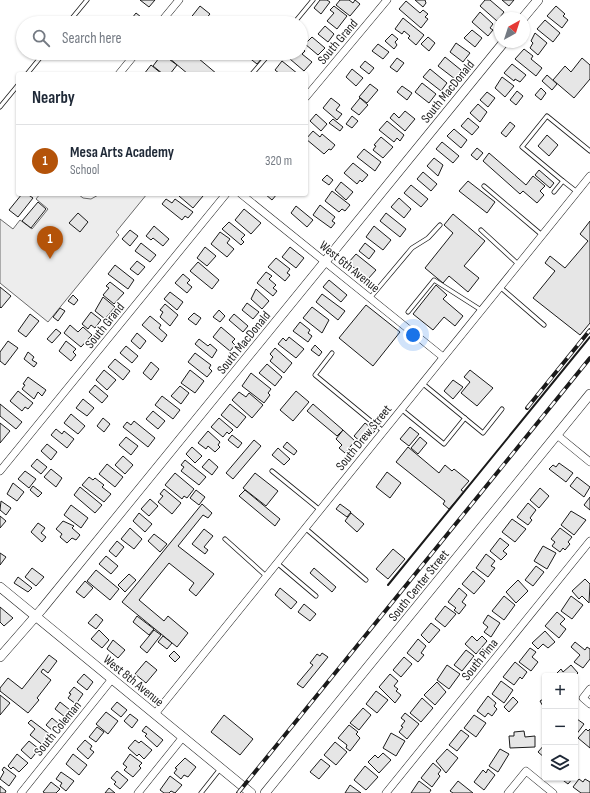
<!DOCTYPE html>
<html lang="en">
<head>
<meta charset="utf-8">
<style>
  :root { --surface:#fff; --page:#f6f6f7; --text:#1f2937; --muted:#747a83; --line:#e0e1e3; --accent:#b45309 }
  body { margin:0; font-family:"Sofia Sans Condensed",sans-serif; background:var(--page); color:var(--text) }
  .controls { position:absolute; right:12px; bottom:12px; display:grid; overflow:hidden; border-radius:4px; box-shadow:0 1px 3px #0004 }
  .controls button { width:36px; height:36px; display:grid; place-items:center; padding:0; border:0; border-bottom:1px solid var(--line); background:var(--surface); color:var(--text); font:20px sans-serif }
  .compass { position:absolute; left:494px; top:12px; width:36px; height:36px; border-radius:50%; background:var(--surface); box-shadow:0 1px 3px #0004; rotate:39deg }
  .you { position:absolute; left:413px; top:335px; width:14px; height:14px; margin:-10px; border:3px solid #fff; border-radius:50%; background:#1a73e8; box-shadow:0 0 0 6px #1a73e833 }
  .badge { display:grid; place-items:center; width:26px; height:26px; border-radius:50%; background:var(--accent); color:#fff; font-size:13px; font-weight:700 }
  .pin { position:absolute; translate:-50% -33px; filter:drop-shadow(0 1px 2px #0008) }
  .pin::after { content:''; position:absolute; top:21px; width:14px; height:12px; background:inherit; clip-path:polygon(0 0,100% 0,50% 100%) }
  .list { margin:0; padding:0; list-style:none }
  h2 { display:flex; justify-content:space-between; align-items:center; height:52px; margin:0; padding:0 16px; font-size:17px }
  h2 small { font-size:13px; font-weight:400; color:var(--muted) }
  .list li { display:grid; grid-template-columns:26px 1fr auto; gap:12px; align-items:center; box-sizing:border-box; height:72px; padding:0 16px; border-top:1px solid var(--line) }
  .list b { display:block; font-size:15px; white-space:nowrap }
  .list p { margin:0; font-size:13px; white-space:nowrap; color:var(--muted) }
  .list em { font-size:13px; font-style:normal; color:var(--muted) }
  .icon { flex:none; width:22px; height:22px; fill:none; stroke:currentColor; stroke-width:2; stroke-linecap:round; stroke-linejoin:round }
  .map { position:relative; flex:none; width:590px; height:793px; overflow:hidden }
  .search { position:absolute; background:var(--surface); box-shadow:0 1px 3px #0004; left:16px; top:16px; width:292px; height:44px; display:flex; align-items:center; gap:10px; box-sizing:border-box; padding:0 14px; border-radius:22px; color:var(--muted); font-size:15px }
  .panel { position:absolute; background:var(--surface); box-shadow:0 1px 3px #0004; left:16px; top:72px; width:292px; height:124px; border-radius:4px }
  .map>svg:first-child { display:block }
</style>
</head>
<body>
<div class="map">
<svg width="590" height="793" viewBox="0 0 590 793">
  <rect width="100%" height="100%" fill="#fff"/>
  <polygon fill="#ededed" stroke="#6a6a6a" points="40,194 78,194 83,198 91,199 100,194 147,194 116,232 119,235 48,322 0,283 0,219 13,229 20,220 32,229 48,209 36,199"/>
  <g fill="#e6e6e6" stroke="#1a1a1a">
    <polygon points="140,0 155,0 149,7"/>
    <polygon points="320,0 327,0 330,2 321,14 314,8"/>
    <polygon points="340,0 349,0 353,3 355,0 360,4 350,16 336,5"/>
    <polygon points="415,0 425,0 426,3 423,7"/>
    <polygon points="485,0 490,0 504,12 497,21 480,6"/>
    <polygon points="502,0 514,0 509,6"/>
    <polygon points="406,1 420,13 423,10 428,14 425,17 428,19 421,28 399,9"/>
    <polygon points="200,6 210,14 202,23 193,23 189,20"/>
    <polygon points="334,6 347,16 337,29 327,21 334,13 330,10"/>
    <polygon points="556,6 565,14 563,16 568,20 562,28 547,16"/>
    <polygon points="480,12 493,24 490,28 493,30 488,36 472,22"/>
    <polygon points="136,13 146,21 145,23 128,23"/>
    <polygon points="403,18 424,35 416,45 408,38 410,36 404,31 402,34 395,29"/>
    <polygon points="545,20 560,33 553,42 537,29"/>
    <polygon points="325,26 334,34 328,42 318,34"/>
    <polygon points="472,30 482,38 475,47 464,38"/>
    <polygon points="535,33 547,43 538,55 530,48 533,43 531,41"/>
    <polygon points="392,34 398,39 395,42 397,45 394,49 385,41"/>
    <polygon points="312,37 325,48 318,55 305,44"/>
    <polygon points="428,37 435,43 429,51 421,44"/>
    <polygon points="456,43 470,53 463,62 450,52"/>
    <polygon points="378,44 389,52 383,59 372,51"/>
    <polygon points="301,47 305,51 302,54 312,62 304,71 283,53 301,53"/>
    <polygon points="524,49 533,56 531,59 542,68 536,76 515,59"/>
    <polygon points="163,53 192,53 217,74 188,74"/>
    <polygon points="243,53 258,53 263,57 257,64"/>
    <polygon points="162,54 177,65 170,74 163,74 153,66"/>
    <polygon points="445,57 461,70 455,79 438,66"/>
    <polygon points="397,58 404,63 397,72 390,67"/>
    <polygon points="582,58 590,65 590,79 574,98 553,80 565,66 571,72"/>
    <polygon points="282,61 298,74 280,74 275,70"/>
    <polygon points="365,61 374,68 369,74 360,67"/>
    <polygon points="512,64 526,75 520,82 515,79 514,81 504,73"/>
    <polygon points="151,65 162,74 144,74"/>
    <polygon points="352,69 363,78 356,86 346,77"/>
    <polygon points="430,69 447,83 441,91 423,77"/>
    <polygon points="547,75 557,84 552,90 542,81"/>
    <polygon points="502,77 514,86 505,97 495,88"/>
    <polygon points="422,83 436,94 429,103 415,92"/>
    <polygon points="370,84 378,90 367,103 359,97"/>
    <polygon points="402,86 412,93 407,100 397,92"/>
    <polygon points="541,88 546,93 541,100 535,95"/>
    <polygon points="517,91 523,96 516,105 510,100"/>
    <polygon points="487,92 495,98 488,107 480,100"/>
    <polygon points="331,98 340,105 336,110 342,114 337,120 323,108"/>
    <polygon points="360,98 368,105 359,115 351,109"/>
    <polygon points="478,104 487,112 480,122 470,113"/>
    <polygon points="405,111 415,119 405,131 390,118 394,113 399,118"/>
    <polygon points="316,114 327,124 321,131 310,121"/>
    <polygon points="352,116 358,121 352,128 346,124"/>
    <polygon points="468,118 479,127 472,135 461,126"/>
    <polygon points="333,119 343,127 340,131 329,123"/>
    <polygon points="387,121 404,135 400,141 397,138 394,142 379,130"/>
    <polygon points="510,122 515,126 506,137 501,133"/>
    <polygon points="454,129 467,140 461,148 447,136"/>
    <polygon points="313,131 320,137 322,134 335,145 331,150 329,149 324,154 306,139"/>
    <polygon points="547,135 558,145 549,156 538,146"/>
    <polygon points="381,137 393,147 383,158 373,150 376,146 374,145"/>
    <polygon points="442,142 459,156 453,163 436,149"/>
    <polygon points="477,148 483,153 477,160 471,155"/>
    <polygon points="364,149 381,162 375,171 357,157"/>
    <polygon points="489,153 526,185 533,176 545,186 540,191 544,195 537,203 523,191 520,194 483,161"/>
    <polygon points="434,158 443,165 438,176 427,166"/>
    <polygon points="353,163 368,175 362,182 360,180 357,184 344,173"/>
    <polygon points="539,170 554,183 550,188 535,175"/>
    <polygon points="423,172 437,184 431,191 417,179"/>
    <polygon points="327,175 333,180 329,185 322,180"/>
    <polygon points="468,181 495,202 487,213 459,191"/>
    <polygon points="341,182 353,192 346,200 335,190"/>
    <polygon points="411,185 428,199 421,207 404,193"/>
    <polygon points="332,191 350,205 345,211 342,209 339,212 325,201"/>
    <polygon points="22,194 27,194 33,198 18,217 9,210"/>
    <polygon points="180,194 201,194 203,196 193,208 179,196"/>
    <polygon points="265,194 277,194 272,200"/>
    <polygon points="399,198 411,209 404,218 391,207"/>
    <polygon points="166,199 172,203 175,199 193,212 188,218 185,216 182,220 162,204"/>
    <polygon points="38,202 46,209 31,228 22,221"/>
    <polygon points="320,205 335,217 332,221 335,223 331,228 313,215"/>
    <polygon points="296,206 313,220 307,227 291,213"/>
    <polygon points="244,209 261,223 251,234 235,220"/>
    <polygon points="78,213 88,222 80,232 69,223"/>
    <polygon points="386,213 406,229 400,237 380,221"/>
    <polygon points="453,214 485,241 464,266 479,278 468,292 449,276 443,283 425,268 453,233 444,225"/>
    <polygon points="590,221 590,323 580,335 533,298 555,271 545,263 550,256 565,268 588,241 580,234"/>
    <polygon points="229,222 245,235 241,239 244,242 241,245 222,229"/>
    <polygon points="154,226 169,239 163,246 153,238 151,240 146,236"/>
    <polygon points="374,226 391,240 383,250 366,237"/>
    <polygon points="130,230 138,236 130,246 122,239"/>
    <polygon points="220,232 230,239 227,243 234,249 227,257 211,244"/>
    <polygon points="141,243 156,255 150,262 135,251"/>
    <polygon points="365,243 375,251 369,259 359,251"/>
    <polygon points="205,247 216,256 207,266 197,258"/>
    <polygon points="290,247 304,258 296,268 282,257"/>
    <polygon points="356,254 376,270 368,279 348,263"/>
    <polygon points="276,258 290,269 287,273 290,275 285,281 268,267"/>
    <polygon points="137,261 145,267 138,275 130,269"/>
    <polygon points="198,262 219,280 212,289 190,271"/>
    <polygon points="115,265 134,280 128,289 108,274"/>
    <polygon points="266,272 272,276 269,279 276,285 273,288 277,291 273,296 257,283"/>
    <polygon points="183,274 190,280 187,283 192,287 187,293 175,283"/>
    <polygon points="329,280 347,295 341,302 323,287"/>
    <polygon points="110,282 124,293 114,304 103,295 109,288 106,286"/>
    <polygon points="436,285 447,295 443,299 463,316 455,326 444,317 433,330 413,314"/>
    <polygon points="0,287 11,296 1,308 0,307"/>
    <polygon points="256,289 269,301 262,309 251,299"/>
    <polygon points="170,292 183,302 177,310 164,299"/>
    <polygon points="322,294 345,311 338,320 316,302"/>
    <polygon points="73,295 78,300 74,305 68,301"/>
    <polygon points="103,297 115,307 105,319 95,311"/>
    <polygon points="247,303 259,312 253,319 242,310"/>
    <polygon points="165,304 178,315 170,326 160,317 163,312 160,310"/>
    <polygon points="366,305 400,332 373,366 339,338"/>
    <polygon points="312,307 329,320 322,333 303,318"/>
    <polygon points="60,308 65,311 58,321 53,317"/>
    <polygon points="219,310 225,316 220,322 213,317"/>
    <polygon points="91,312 101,320 95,328 91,325 88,329 82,324"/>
    <polygon points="194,313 201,318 196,325 188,319"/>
    <polygon points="30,314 39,321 26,337 18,331"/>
    <polygon points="234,314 248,326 243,332 229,320"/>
    <polygon points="150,316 161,325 159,328 167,335 162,342 142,325"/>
    <polygon points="300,322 310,330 308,333 312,336 308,342 293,331"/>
    <polygon points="70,325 78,332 83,327 92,335 81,347 64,333"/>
    <polygon points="221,327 235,339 232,342 235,345 230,351 213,337"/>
    <polygon points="56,329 61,333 52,343 47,339"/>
    <polygon points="137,333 146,341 140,349 131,341"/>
    <polygon points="289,337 304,349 296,358 278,344 283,338 286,341"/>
    <polygon points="199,339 208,346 210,344 217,350 212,358 195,344"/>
    <polygon points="8,341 18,348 5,365 0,361 0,352"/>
    <polygon points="66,341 76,349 73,352 76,355 71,361 59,351"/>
    <polygon points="315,345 322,352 319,356 311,350"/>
    <polygon points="126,346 138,356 132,363 120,353"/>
    <polygon points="275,348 292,363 284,373 270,361 273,357 270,354"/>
    <polygon points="28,352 34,357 32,360 37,363 34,367 24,359"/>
    <polygon points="195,353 211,365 209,368 212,371 207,377 188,362"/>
    <polygon points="115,359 130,371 123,380 108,367"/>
    <polygon points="151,362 159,369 151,380 143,373"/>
    <polygon points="267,364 282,377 275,386 259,373"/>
    <polygon points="104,370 116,380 107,390 96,380"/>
    <polygon points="190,370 204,381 195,393 181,383"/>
    <polygon points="470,370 493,388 477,406 461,393 470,382 464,377"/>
    <polygon points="251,373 271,389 268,393 270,395 264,403 242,386"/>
    <polygon points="28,377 46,390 42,396 38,392 34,399 22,389 25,385 23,384"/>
    <polygon points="453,380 463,387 453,399 444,391"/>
    <polygon points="95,385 108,396 102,403 89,392"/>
    <polygon points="180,386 189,393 181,404 171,396"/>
    <polygon points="18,391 33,403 28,409 25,407 22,411 10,401"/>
    <polygon points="296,391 309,402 293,421 280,410"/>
    <polygon points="239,392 246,397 249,393 263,405 252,418 232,400"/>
    <polygon points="162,396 180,410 173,419 155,405"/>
    <polygon points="83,399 94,408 87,416 76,408"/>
    <polygon points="0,404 22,422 16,429 0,416"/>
    <polygon points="230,404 246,417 237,428 221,415"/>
    <polygon points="313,404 343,430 337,436 307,411"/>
    <polygon points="153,411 165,421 158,429 146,419"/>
    <polygon points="71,414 85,426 78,434 64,423"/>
    <polygon points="103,418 110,424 104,432 97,426"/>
    <polygon points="219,418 233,430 229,434 227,432 223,437 211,427"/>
    <polygon points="134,421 155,438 148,447 123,427 127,422 131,425"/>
    <polygon points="0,423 10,431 0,443"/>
    <polygon points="365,423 375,431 363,444 354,436"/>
    <polygon points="410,427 419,434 409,446 400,439"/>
    <polygon points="56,429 62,434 64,431 74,439 67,448 51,435"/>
    <polygon points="343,430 355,441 345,453 339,448 342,445 336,439"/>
    <polygon points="208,431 220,442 218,445 220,447 215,452 208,446 206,449 198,443"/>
    <polygon points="232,435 242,443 238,448 228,440"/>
    <polygon points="126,437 138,446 131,455 119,445"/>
    <polygon points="420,437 427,443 418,454 411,448"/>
    <polygon points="254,440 261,446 233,479 226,473"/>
    <polygon points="287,442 297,451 294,455 283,447"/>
    <polygon points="47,444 57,452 51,460 41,451"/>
    <polygon points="192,447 202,456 195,463 186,454"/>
    <polygon points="408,447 439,473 445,465 452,471 454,469 469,481 461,490 464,492 449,509 443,504 445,501 396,462"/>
    <polygon points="278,448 290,459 284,465 272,455"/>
    <polygon points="123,456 133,465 125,474 115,465"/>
    <polygon points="37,459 47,467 41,474 31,466"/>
    <polygon points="209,459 218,467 212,475 202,467"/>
    <polygon points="185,460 206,477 199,485 181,471 184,467 181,465"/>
    <polygon points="559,463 573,473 566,482 549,469 553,465 556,467"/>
    <polygon points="107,464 123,477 115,487 99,474"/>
    <polygon points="51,469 62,478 56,487 44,477"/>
    <polygon points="25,471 36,479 29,488 18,479"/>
    <polygon points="387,472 401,483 390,498 376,487"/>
    <polygon points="175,473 194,489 187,498 184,496 182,499 165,485"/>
    <polygon points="255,473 278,491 266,506 243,488"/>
    <polygon points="89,477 93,480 95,478 104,485 102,487 111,494 104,502 82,485"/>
    <polygon points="577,477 590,487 584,497 570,486"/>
    <polygon points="13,483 24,492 17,501 7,494"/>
    <polygon points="33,486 42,493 38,497 30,490"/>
    <polygon points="80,487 102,505 95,513 74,495"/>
    <polygon points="540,488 549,496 539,508 530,500"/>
    <polygon points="164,489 181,503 172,514 158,502 163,496 160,494"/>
    <polygon points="196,490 205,497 199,505 190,498"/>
    <polygon points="245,490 280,519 275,526 239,496"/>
    <polygon points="590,497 590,510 584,505"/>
    <polygon points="150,499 158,506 149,516 141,509"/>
    <polygon points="1,501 11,508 6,515 0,510"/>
    <polygon points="528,503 536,510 530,518 532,520 528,525 517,517"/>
    <polygon points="202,504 212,513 208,518 203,515 178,546 214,574 196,596 189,590 194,583 169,563 139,600 164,621 168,616 188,633 177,647 122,602"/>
    <polygon points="340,504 351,512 347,517 336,509"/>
    <polygon points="71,505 88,518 81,528 64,515"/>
    <polygon points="571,511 586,520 574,535 561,525"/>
    <polygon points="139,513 152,524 145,532 133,521"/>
    <polygon points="351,513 364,524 357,532 345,521"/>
    <polygon points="0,516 6,521 0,528"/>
    <polygon points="512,519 526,529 515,542 502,532"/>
    <polygon points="63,521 74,526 72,528 80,535 76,540 72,538 67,543 60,537 62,534 56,529"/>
    <polygon points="38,523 45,528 41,533 46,537 42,542 31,532"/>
    <polygon points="130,528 142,539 134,549 121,539"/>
    <polygon points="560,528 572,537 568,542 570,544 565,550 563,548 560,552 552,546 555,542 551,539"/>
    <polygon points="204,529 213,536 204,547 208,550 205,554 192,544"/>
    <polygon points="154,534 167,544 160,552 148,541"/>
    <polygon points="500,538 509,545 503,551 507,554 501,560 490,551"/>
    <polygon points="117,541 124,547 116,557 109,551"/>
    <polygon points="543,546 556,553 547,569 534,561"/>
    <polygon points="393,549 405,559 388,579 376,569"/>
    <polygon points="0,553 6,557 0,565"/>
    <polygon points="486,554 495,561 491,566 495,568 488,577 476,568"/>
    <polygon points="106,556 118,566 111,574 99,564"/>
    <polygon points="536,566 544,572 533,586 525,580"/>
    <polygon points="32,568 44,577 36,586 25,577"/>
    <polygon points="314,568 336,587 332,592 310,573"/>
    <polygon points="96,570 119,589 110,600 87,581"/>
    <polygon points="473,571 485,581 474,594 462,584"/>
    <polygon points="129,574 136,580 125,592 118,585"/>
    <polygon points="18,577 32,588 28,592 14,583"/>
    <polygon points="585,579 590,584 589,603 582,596 579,599 572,591"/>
    <polygon points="518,580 528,591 516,603 506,592"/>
    <polygon points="85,581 93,588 84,598 76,592"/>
    <polygon points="280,588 297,602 291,609 275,595"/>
    <polygon points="459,588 467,595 462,602 466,605 459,614 454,610 456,608 448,602"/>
    <polygon points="504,596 515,605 504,620 492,611"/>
    <polygon points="571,596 583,605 572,619 561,611"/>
    <polygon points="304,604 316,614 310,621 298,612"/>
    <polygon points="445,606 456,614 445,627 435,619"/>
    <polygon points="0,607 13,618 4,626 0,622"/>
    <polygon points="557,612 565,619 560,624 566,629 559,638 545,626"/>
    <polygon points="96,614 103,620 96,629 88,623"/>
    <polygon points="488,615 500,623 491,637 484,632 488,627 483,623"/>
    <polygon points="137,616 154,629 149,635 133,622"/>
    <polygon points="431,623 440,630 429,643 421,635"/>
    <polygon points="99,630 109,640 102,648 91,639"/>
    <polygon points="154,630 161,635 147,653 140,647"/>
    <polygon points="545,631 555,642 548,648 543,644 538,649 532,643"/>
    <polygon points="163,636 172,643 167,649 158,642"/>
    <polygon points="472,636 477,641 482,636 487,641 476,654 465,644"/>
    <polygon points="418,639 426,646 421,653 424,655 418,662 407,653"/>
    <polygon points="113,640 125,650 118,658 107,649"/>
    <polygon points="575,642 585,650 587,647 590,649 590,659 583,668 574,662 580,655 571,647"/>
    <polygon points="530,648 536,652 532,657 538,662 531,671 519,662"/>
    <polygon points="466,650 474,656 462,671 454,665"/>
    <polygon points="174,651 180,657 175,662 169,656"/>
    <polygon points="322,653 328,657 303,688 297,684 313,665 310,663 317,654 320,656"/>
    <polygon points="49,655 57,661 48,673 43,669 41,672 51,680 37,698 39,700 28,713 0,691 0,688 8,678 22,689"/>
    <polygon points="404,657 412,664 401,677 393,670"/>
    <polygon points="146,661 157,670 146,683 135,674"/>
    <polygon points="515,662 527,672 522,679 520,677 514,685 503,677"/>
    <polygon points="447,665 460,674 449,689 437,680"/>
    <polygon points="571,665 578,673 575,676 554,676 561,669 563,672"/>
    <polygon points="84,674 93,682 87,690 77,682"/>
    <polygon points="390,674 398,681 394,686 398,689 396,691 401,695 395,703 379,687"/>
    <polygon points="501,681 513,690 504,703 492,694"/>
    <polygon points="437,682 446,692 435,705 424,695"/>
    <polygon points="74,687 83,694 76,704 68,698 71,694 69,693"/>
    <polygon points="376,691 388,700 377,713 366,704"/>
    <polygon points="0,695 10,703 0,715"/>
    <polygon points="488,696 496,703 494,706 497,709 492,716 488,713 485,717 477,711"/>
    <polygon points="513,697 518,702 509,712 504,707"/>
    <polygon points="422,698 433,708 421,722 410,713"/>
    <polygon points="545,698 545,710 540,701"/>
    <polygon points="60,702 70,710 65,717 55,709"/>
    <polygon points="117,702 127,710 121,717 111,709"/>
    <polygon points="363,708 371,715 359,730 350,723"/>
    <polygon points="106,712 118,721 108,734 96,724"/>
    <polygon points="405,713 419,724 407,739 399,732 403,727 401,726 405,721 401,718"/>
    <polygon points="130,714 138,720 132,728 124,721"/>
    <polygon points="224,715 253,739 240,755 211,732"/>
    <polygon points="474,715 486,723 476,737 464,728"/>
    <polygon points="52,718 59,724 53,731 46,725"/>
    <polygon points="577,719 584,724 576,735 575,721"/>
    <polygon points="31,720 52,736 44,746 30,735 35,729 28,723"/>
    <polygon points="349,725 358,732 356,734 360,738 350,751 346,748 347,745 338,738"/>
    <polygon points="146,726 163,740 157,747 145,736 147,734 142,731"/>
    <polygon points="97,727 104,732 96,742 89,737"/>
    <polygon points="586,729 588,731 590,729 590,748 578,738"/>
    <polygon points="461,730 469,736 457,751 449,745"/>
    <polygon points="524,731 525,737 535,736 535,747 510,748 509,736 514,736 514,732"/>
    <polygon points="391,733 405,741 396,756 383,748"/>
    <polygon points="85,740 92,746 90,749 94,752 88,759 77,749"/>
    <polygon points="135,740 139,743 141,741 152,750 144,759 139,754 137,756 128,748"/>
    <polygon points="29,741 39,749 31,759 21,750"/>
    <polygon points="335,742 347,752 336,765 324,755"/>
    <polygon points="545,744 545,758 538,752"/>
    <polygon points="447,749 458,758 446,773 436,761"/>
    <polygon points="500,749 509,754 498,772 489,766"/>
    <polygon points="383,753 391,760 379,773 368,762 375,755 378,758"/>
    <polygon points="17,754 28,763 19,772 13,767 11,769 8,766"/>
    <polygon points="73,754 87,765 79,775 66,764"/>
    <polygon points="130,754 142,763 139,766 141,768 133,777 124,770 127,767 123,764"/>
    <polygon points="185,758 196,767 188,777 184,775 181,779 174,773 177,769 175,768"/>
    <polygon points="321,759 330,766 319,779 310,772"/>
    <polygon points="433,763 441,770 438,774 440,776 432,787 421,778"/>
    <polygon points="365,766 378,777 366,790 354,780"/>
    <polygon points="4,767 16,776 9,786 0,779 4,772 2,770"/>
    <polygon points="488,769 495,775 484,790 474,782 483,770 486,773"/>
    <polygon points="117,771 128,780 120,789 114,784 116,782 111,778"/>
    <polygon points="61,772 74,781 66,791 60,786 62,783 56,779"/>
    <polygon points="170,776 182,785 175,793 171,791 169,793 164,793 160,790"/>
    <polygon points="560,778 573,778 568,784"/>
    <polygon points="579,779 583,782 585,779 590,782 590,793 581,793 573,787"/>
    <polygon points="419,781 431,790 429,793 411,793"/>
    <polygon points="458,781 473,793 453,793 450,791"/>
    <polygon points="51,782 60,789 56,793 45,793 43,792"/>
    <polygon points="350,785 361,793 345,793"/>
    <polygon points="0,786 6,791 5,793 0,793"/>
    <polygon points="109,788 115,793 105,793"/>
  </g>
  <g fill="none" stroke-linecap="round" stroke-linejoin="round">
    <g stroke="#1a1a1a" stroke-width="5">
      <g id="service">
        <polyline points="68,23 87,0"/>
        <polyline points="294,23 313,0"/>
        <polyline points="27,74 44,53"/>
        <polyline points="252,74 270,53"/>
        <polyline points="0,107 18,85"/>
        <polyline points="563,181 522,147 547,116 590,151"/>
        <polyline points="484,186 542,235"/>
        <polyline points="554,192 563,181 577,192"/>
        <polyline points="481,230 518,264"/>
        <polyline points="500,287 544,325"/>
        <polyline points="370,298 412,248 428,238 440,225"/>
        <polyline points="408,312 434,280 481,310"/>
        <polyline points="332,353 315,375 383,431"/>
        <polyline points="422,383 483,433 502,409"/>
        <polyline points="401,409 444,444 465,418"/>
        <polyline points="272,471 320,510"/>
        <polyline points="305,528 366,580"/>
        <polyline points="225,539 266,576"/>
        <polyline points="277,563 316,596"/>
        <polyline points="201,793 220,769"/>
      </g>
    </g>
    <g stroke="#1a1a1a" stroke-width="8">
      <g id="minor">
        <polyline points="160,23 179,0"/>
        <polyline points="119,74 136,53"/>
        <polyline points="306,97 387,0"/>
        <polyline points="241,194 443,357"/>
        <polyline points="557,435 590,462"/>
        <polyline points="0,471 226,194"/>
        <polyline points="590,689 583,698 590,704"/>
        <polyline points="155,714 590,176"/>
        <polyline points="21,793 112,679"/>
        <polyline points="138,793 183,737"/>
        <polyline points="386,793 590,541"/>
        <polyline points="508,793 526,771 553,793"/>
      </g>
    </g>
    <g stroke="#1a1a1a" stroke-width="10">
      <g id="tertiary">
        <polyline points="523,18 538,0"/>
        <polyline points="0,587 251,793"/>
        <polyline points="0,657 42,609 504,42"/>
        <polyline points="265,793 590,394"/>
      </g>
    </g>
    <use href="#service" stroke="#fff" stroke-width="3.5"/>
    <use href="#minor" stroke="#fff" stroke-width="7"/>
    <use href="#tertiary" stroke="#fff" stroke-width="9"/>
    <g stroke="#1a1a1a" stroke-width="4">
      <g id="rail">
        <polyline points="527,408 590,330"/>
        <polyline points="238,793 590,358"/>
      </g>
    </g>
    <use href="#rail" stroke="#fff" stroke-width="2.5" stroke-dasharray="8" stroke-linecap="butt"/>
    <polyline stroke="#1a1a1a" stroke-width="2" points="388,585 590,337"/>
  </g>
  <g text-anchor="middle" stroke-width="3" stroke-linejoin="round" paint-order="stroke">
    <g font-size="13" fill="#1a1a1a" stroke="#fff">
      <text transform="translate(337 41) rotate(-50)" y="5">South Grand</text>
      <text transform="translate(447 91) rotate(-51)" y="5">South MacDonald</text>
      <text transform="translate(350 266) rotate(39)" y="5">West 6th Avenue</text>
      <text transform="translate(104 325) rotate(-51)" y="5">South Grand</text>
      <text transform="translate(243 342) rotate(-51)" y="5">South MacDonald</text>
      <text transform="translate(363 437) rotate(-51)" y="5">South Drew Street</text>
      <text transform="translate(418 585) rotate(-51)" y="5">South Center Street</text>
      <text transform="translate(479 659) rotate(-51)" y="5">South Pima</text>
      <text transform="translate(134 680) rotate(39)" y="5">West 8th Avenue</text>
      <text transform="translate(57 728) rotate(-51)" y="5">South Coleman</text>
    </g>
  </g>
</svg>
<div class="controls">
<button>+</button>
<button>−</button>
<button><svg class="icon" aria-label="layers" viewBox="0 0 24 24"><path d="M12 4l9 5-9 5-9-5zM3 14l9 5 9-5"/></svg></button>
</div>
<svg class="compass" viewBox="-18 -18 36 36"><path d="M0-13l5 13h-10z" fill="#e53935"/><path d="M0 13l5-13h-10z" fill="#747a83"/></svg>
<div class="you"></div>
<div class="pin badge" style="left:50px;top:259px">1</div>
<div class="search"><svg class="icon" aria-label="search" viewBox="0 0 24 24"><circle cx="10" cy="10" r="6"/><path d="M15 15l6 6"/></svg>Search here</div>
<section class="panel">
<h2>Nearby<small></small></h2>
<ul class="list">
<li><span class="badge">1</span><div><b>Mesa Arts Academy</b><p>School</p></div><em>320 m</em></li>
</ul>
</section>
</div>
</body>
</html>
